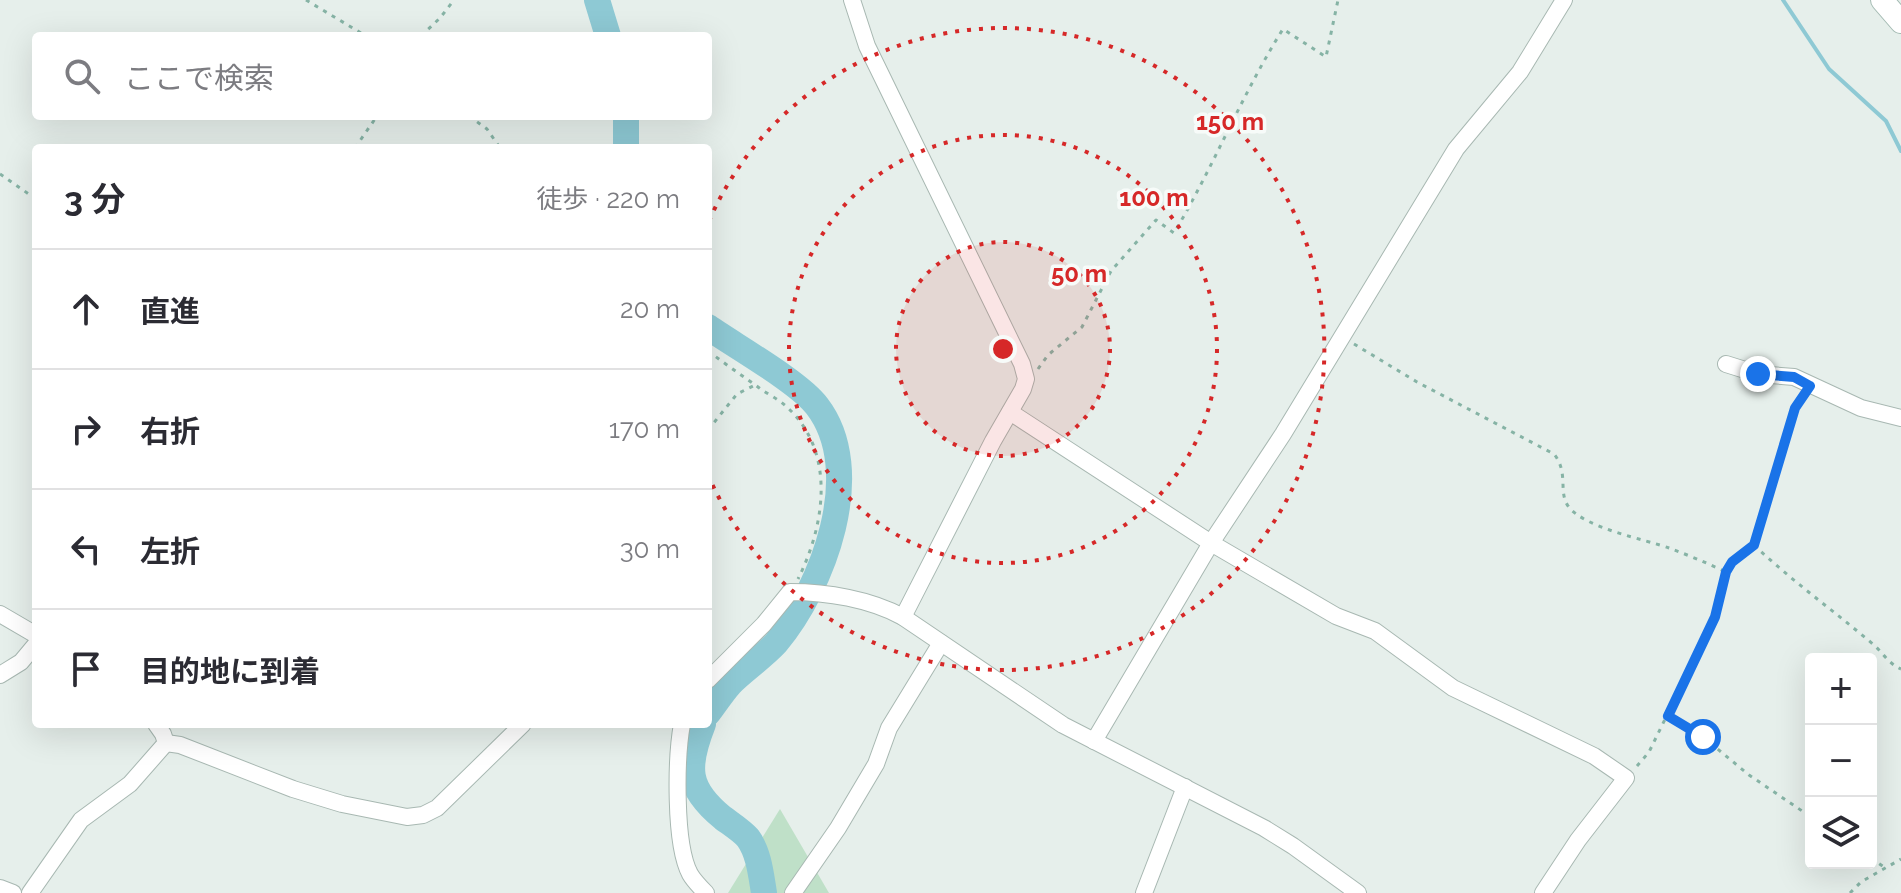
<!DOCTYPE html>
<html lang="ja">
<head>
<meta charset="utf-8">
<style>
  :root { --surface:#fff; --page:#f2f2f3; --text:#2b2b33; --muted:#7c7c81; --line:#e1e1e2 }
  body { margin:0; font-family:Raleway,"Noto Sans JP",sans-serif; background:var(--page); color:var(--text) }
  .controls { position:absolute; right:24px; bottom:24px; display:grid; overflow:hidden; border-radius:8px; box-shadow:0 8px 32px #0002 }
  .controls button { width:72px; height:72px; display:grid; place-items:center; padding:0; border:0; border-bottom:2px solid var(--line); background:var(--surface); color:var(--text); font:40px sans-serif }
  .stop { position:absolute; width:24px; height:24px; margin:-18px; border:6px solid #1a73e8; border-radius:50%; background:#fff }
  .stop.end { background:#1a73e8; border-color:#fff; box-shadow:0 2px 8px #0008 }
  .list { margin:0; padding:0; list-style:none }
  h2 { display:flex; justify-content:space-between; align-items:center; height:104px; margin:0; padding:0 32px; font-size:34px }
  h2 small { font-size:26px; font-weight:400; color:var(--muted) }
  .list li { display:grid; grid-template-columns:52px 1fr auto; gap:24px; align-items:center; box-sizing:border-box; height:120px; padding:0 32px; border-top:2px solid var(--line) }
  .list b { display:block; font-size:30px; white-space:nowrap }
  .list em { font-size:26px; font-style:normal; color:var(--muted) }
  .icon { flex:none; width:44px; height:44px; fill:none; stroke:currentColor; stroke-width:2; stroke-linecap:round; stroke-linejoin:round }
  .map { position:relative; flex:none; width:1901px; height:893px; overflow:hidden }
  .search { position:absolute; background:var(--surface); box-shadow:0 8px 32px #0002; left:32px; top:32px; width:680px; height:88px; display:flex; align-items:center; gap:20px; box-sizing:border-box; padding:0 28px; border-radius:8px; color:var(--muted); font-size:30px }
  .panel { position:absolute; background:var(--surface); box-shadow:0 8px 32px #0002; left:32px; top:144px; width:680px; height:584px; border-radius:8px }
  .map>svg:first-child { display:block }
</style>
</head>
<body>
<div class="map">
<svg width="1901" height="893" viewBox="0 0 1901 893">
  <rect width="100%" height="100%" fill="#e6efeb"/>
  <polygon fill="#bfe0c8" points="780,809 829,893 728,893"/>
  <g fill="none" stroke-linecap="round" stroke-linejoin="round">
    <polyline stroke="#8ec9d4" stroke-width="4" points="1783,0 1829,69 1886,121 1901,151"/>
    <g stroke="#8ec9d4" stroke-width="26">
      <polyline points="597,0 608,36"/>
      <polyline points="626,148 626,116"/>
      <path d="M 708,327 C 735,346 799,382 817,406 C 867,471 823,587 776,643 C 762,658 744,670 730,684 C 722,693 715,704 708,713"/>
      <path d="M 703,724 C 686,767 686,788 723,818 C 731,824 742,831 748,838 C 759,853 761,875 764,893"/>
    </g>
    <g stroke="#a8b8b2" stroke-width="18">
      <g id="minor">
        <polyline points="852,0 867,46 1022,364 1026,379 1023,389 993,441 903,617"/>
        <polyline points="1726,364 1758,374 1794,377 1861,408 1901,418"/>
        <polyline points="1010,412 1211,543 1336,616 1375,631 1453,688 1594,756 1626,778 1578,840 1543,893"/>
        <polyline points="0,614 36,635"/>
        <polyline points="0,675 21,662 36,644"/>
        <path d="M 708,680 L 764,624 L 790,592 C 827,592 870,599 903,617 L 1063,725 L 1264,828 L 1293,846 L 1358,893"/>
        <polyline points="156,724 163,734 166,743"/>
        <path d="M 682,724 C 676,757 674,844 690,874 C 694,881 700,887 706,893"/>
        <polyline points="1094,741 1211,543 1283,434 1456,149 1520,72 1564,0"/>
        <polyline points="166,743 180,745 293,789 342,804 407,817 423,815 437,808 523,724"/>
        <polyline points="0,888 13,893"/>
        <polyline points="30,893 81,820 130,784 166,743"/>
        <polyline points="793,893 838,828 876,764 889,728 941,643"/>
        <polyline points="1144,893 1185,787"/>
      </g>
    </g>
    <g stroke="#a4bbb3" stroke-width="24">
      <polyline id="secondary" points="1882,0 1901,22"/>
    </g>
    <g stroke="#86b3a5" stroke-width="3" stroke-dasharray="4 6" stroke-linecap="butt">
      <polyline points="306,0 366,36"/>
      <polyline points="421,36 440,18 454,0"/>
      <polyline points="469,116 487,129 500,148"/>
      <polyline points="355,148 377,116"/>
      <polyline points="0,174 36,199"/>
      <path d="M 1354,344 L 1417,382 L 1554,454 C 1569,473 1558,491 1568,506 C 1584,528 1644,539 1669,548 C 1688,555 1707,563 1726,572"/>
      <path d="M 708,351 C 724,363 741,375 758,387 C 767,394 779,399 788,408 C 836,453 825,525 798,579"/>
      <path d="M 1038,369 L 1048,355 L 1082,327 L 1111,271 L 1156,220 L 1174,233 C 1214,166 1242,94 1283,29 L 1326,57 L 1338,0"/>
      <polyline points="708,430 737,394 753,386"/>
      <path d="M 1754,545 C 1792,581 1834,611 1874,645 C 1883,653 1889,664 1901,669"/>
      <polyline points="1668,716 1703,737 1749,775 1811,817"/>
      <polyline points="1637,766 1649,752 1715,617 1726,572 1732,562 1754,545 1795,408 1803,396"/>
      <polyline points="1871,858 1884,867"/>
      <polyline points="1850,893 1861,882 1901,859"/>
    </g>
    <use href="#minor" stroke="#fff" stroke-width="16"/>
    <use href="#secondary" stroke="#fff" stroke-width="22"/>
  </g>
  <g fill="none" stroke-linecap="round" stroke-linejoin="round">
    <polyline stroke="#1a73e8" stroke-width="10" points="1703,737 1668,716 1715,617 1726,572 1732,562 1754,545 1795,408 1810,386 1794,377 1758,374"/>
  </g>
  <circle cx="1003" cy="349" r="107" fill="#d62828" fill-opacity=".12"/>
  <g fill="none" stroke="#d62828" stroke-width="4" stroke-dasharray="4 8">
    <circle cx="1003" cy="349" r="107"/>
    <circle cx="1003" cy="349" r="214"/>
    <path d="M709 221A321 321 0 1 1 709 477"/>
  </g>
  <circle cx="1003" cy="349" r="12" fill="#d62828" stroke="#f7fbf9" stroke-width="4"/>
  <g font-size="24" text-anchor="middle" font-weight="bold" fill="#d62828" stroke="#f7fbf9" stroke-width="7" stroke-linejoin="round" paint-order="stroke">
    <text x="1230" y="130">150 m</text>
    <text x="1154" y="206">100 m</text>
    <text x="1079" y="282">50 m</text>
  </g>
</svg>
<div class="controls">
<button>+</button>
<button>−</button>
<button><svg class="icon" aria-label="layers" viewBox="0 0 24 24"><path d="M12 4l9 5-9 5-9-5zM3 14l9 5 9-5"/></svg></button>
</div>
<div class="stop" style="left:1703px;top:737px"></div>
<div class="stop end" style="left:1758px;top:374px"></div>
<div class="search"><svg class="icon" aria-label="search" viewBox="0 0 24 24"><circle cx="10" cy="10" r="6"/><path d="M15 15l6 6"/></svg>ここで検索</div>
<section class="panel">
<h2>3 分<small>徒歩 · 220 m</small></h2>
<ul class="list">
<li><svg class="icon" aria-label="ahead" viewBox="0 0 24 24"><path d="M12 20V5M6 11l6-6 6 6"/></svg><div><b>直進</b></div><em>20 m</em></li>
<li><svg class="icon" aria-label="right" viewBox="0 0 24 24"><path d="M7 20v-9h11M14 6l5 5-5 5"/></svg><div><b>右折</b></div><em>170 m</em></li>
<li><svg class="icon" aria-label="left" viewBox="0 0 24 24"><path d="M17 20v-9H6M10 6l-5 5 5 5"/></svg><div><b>左折</b></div><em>30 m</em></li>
<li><svg class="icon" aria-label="arrive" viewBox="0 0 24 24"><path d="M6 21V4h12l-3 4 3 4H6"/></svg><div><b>目的地に到着</b></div></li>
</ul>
</section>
</div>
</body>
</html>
